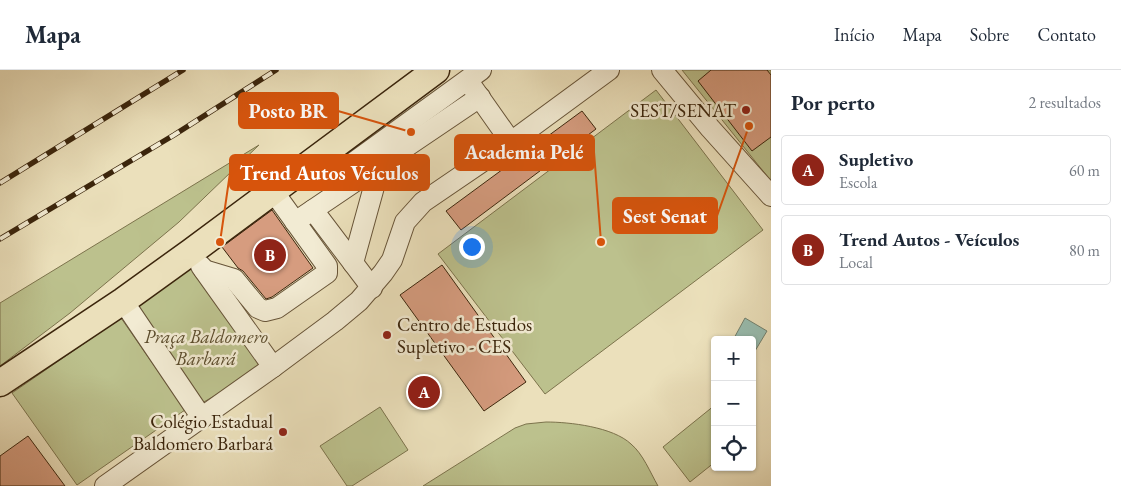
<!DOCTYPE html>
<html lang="pt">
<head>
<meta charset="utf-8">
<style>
  :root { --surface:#fff; --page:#f2f2f3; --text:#1f2937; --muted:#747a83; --line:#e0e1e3; --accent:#8f2418 }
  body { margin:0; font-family:"EB Garamond",serif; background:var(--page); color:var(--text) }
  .controls { position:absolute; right:15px; bottom:15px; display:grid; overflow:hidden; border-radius:5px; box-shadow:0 1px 4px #0004 }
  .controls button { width:45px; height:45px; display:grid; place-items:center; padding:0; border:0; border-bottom:1px solid var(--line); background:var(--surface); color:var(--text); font:25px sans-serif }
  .you { position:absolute; left:471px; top:176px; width:18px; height:18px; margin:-12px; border:4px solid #fff; border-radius:50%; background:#1a73e8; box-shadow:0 0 0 8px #1a73e833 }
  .badge { display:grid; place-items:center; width:32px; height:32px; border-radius:50%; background:var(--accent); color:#fff; font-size:16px; font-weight:700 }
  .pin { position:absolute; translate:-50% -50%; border:2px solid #fff; box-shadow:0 1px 5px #0006 }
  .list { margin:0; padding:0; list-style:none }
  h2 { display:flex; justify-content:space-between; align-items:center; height:65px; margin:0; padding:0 20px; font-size:21px }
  h2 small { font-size:16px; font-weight:400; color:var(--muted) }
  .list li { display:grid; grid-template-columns:32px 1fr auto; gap:15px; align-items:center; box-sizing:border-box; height:70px; margin:0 10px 10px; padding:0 10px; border:1px solid var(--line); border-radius:5px }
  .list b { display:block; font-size:19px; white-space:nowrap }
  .list p { margin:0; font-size:16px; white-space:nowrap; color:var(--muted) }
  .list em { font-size:16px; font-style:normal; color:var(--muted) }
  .icon { flex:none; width:28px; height:28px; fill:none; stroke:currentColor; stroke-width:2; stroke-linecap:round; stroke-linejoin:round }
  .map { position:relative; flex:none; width:771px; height:416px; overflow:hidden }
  header { display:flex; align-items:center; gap:30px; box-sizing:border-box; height:70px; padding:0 25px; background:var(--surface); border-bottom:1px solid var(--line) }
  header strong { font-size:24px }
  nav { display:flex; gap:28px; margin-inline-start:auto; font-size:18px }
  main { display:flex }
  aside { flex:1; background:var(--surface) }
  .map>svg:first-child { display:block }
</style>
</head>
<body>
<header>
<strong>Mapa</strong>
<nav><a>Início</a><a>Mapa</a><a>Sobre</a><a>Contato</a></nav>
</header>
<main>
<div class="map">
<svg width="771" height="416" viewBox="0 0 771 416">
  <rect width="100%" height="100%" fill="#ebe0bb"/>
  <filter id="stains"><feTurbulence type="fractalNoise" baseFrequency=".004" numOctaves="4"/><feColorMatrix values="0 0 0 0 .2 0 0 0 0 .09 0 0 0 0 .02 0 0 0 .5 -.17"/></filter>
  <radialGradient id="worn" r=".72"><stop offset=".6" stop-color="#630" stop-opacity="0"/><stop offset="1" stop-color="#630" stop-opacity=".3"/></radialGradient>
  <g fill="#bcc18d" stroke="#7c734c">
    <polygon points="682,0 771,0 771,111"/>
    <polygon points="656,20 763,160 545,324 438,184"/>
    <polygon points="259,75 179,152 70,243 0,296 0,233"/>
    <polygon points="192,197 265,297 202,333 132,236"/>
    <polygon points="121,248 185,340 77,415 12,323"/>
    <polygon points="715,335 715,392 690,412 663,377"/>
    <polygon points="380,337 408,380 352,416 347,416 320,376"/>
    <path d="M 546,352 C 570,352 613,357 631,374 C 643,384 650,402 658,416 L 423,416 L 515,358 L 526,354 Z"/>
  </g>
  <polygon fill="#98bdb0" stroke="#73806e" points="745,248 767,261 752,286 752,270 733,270"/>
  <g fill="#d69c7f" stroke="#3b250c">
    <polygon points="711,0 767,0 771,5 771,67 752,81 698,11"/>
    <polygon points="582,41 596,59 461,160 446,141"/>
    <polygon points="272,140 313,198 272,227 266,229 243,201 238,198 222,177"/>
    <polygon points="442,195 526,312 484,341 400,225"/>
    <polygon points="28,366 65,416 0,416 0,386"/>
  </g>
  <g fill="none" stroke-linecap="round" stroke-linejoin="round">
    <g stroke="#675438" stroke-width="22">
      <g id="minor">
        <polyline points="662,0 710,58 771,126"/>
        <polyline points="473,18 511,72"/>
        <polyline points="301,100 350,95 481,0"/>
        <polyline points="313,140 372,218"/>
        <polyline points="295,152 480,27"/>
        <polyline points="353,193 380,95"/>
        <polyline points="201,196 273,297"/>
        <polyline points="204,200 234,209 258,238 265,241 277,238 327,203 327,196 273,121"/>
        <polyline points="123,231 202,348"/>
        <polyline points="105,416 273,297 335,251 359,231 383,203 392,190 405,152 423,132 511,72 609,0"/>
      </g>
    </g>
    <g stroke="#3b250c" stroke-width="29">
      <polyline id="major" points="0,313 123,231 191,182 436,0"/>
    </g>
    <use href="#minor" stroke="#f2ebd3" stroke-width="20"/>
    <use href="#major" stroke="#ebe0bb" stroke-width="26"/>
    <g stroke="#3b250c" stroke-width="5.5">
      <g id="rail">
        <polyline points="0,113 183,0"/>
        <polyline points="0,169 174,65 276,0"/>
      </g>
    </g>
    <use href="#rail" stroke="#f2ebd3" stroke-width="4" stroke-dasharray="11" stroke-linecap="butt"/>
  </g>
  <g fill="#8f2418" stroke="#f2ebd3" stroke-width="2">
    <circle cx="746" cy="40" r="5"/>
    <circle cx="387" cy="265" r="5"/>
    <circle cx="283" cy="362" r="5"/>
  </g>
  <g text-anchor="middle" stroke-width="5" stroke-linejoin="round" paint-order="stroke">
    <g font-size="19" fill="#3b250c" stroke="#f2ebd3" text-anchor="end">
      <text x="736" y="47">SEST/SENAT</text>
      <text x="397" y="261" text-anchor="start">Centro de Estudos<tspan x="397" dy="22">Supletivo - CES</tspan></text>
      <text x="273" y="358">Colégio Estadual<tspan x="273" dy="22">Baldomero Barbará</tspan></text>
    </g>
    <g font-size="19" font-style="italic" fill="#5b4c2c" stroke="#f2ebd3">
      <text x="206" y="273">Praça Baldomero<tspan x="206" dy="22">Barbará</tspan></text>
    </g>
  </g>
  <path fill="none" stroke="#d7540c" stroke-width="2" d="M411 62L338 41M601 172L594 82M220 172L230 103M749 56L717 146"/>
  <g fill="#d7540c" stroke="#f2ebd3" stroke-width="2">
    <circle cx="411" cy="62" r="5"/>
    <circle cx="601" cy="172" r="5"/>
    <circle cx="220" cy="172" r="5"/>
    <circle cx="749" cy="56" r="5"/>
  </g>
  <g fill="#d7540c" stroke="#d7540c" stroke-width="2">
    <rect x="239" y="23" width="99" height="35" rx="5"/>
    <rect x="455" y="65" width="139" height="35" rx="5"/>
    <rect x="230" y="85" width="199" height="35" rx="5"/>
    <rect x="613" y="128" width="104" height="35" rx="5"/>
  </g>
  <g font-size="20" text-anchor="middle" font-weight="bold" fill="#fff">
    <text x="288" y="48">Posto BR</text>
    <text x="524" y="89">Academia Pelé</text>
    <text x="329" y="110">Trend Autos Veículos</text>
    <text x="665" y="153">Sest Senat</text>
  </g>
  <rect width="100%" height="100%" filter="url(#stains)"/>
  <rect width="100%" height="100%" fill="url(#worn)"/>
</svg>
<div class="controls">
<button>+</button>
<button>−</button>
<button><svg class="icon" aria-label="locate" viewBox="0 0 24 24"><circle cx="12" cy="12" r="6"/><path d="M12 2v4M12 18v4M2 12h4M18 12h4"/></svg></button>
</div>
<div class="you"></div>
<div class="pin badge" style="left:424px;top:322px">A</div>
<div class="pin badge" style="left:270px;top:185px">B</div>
</div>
<aside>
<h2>Por perto<small>2 resultados</small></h2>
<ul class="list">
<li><span class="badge">A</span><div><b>Supletivo</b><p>Escola</p></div><em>60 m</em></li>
<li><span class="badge">B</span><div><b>Trend Autos - Veículos</b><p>Local</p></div><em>80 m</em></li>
</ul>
</aside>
</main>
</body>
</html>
